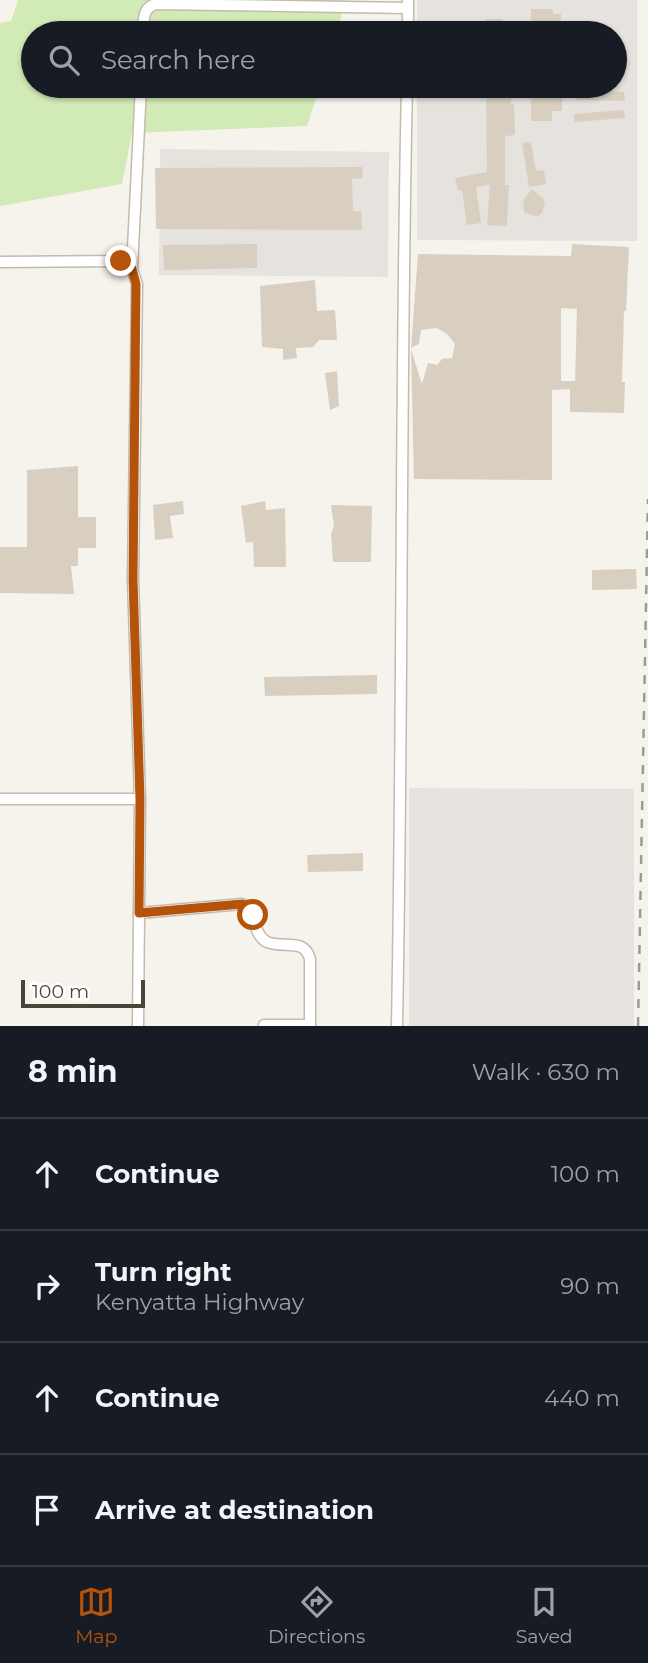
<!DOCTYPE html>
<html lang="en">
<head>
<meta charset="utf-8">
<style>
  :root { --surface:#171b24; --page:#242831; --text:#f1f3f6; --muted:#9ea1a6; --line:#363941; --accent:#b45309 }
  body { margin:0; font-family:Montserrat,sans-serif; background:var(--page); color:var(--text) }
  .scale { position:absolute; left:21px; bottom:18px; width:124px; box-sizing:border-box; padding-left:7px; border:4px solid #4b4439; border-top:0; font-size:19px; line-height:24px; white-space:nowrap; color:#4b4439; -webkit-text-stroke:5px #fff; paint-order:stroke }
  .stop { position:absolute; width:21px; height:21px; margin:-16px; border:5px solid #b45309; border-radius:50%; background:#fff }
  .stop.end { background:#b45309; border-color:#fff; box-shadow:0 2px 7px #0008 }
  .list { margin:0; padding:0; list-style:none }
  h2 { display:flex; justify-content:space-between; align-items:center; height:91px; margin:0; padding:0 28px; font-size:30px }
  h2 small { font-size:23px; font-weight:400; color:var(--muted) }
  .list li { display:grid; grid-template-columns:46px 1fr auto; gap:21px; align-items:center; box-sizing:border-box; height:112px; padding:0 28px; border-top:2px solid var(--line) }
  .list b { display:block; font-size:26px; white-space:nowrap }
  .list p { margin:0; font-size:23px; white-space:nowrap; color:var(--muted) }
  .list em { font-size:23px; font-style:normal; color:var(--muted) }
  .icon { flex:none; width:38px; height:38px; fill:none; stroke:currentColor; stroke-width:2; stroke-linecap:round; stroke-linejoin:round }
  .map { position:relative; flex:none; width:648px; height:1026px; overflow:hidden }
  .search { position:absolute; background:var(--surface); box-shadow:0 2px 5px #0004; left:21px; right:21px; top:21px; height:77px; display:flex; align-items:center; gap:18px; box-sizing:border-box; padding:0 24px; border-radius:38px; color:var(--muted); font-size:26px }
  .sheet { height:539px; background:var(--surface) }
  nav { display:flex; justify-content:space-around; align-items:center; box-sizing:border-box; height:98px; border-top:2px solid var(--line); background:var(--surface); font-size:19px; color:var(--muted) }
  nav a { display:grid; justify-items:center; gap:4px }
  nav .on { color:var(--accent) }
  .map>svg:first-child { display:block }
</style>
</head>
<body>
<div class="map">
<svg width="648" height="1026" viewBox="0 0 648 1026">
  <rect width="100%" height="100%" fill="#f6f3ec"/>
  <g fill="#e6e2dd">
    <polygon points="417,0 637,0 637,241 417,240 417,86 615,86 615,33 417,33"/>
    <polygon points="160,149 389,152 388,277 159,275"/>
    <polygon points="409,788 634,789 634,1026 409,1026"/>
  </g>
  <polygon fill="#d2eab5" points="18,0 346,0 336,33 33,33 33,86 320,86 307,126 132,133 122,184 0,206 0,23 11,21"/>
  <g fill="#d8cfc1" fill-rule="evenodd">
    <polygon points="531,9 553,9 553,14 561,14 561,33 531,33"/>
    <rect x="485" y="19" width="18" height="14"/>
    <polygon points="486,86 511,86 511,104 514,104 515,135 505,136 505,185 509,185 507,226 487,225 490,185 476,187 481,223 467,225 462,190 458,191 455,178 487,172"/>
    <polygon points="531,86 562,86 562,111 552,111 552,121 531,121"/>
    <polygon points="576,90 624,92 625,101 576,100"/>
    <polygon points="624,110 625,118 575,122 574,114"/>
    <polygon points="531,142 536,171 544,170 546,184 529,187 522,143"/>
    <polygon points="362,167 363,178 352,179 353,211 361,211 362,230 156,229 155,168"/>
    <polygon points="532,189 543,198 545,204 542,213 537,217 524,212 523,206 524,199"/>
    <polygon points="257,244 257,268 164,270 163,245"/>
    <path d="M 572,244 L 629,247 L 626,311 L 624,311 L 622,382 L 625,382 L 624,413 L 570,412 L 570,389 L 552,390 L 552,480 L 414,479 L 411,349 L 422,384 L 428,363 L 437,365 L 442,359 L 452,358 L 455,344 L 447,334 L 437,328 L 421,330 L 419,344 L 411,348 L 418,254 L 571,256 ZM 561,308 L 577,309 L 575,381 L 561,381 Z"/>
    <polygon points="315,280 317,311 335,310 337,340 319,340 313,347 296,348 297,358 283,360 283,349 262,347 260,286"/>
    <polygon points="337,371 339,406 330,410 325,373"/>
    <polygon points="78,466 78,517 96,517 96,548 78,548 78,566 71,566 74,594 0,593 0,547 27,547 27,470"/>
    <polygon points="183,501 184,514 170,516 173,538 155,540 153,505"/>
    <polygon points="265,501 266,510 285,508 286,567 254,567 253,542 246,543 241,506"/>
    <polygon points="331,505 372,506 371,562 333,562 331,534 334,526"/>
    <polygon points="636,569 637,589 592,590 592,570"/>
    <polygon points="377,675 377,694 265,696 264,677"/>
    <polygon points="363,853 363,871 308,872 307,855"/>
  </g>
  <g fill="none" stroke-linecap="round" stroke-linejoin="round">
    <g stroke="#c2bbae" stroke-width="13">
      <g id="minor">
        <path d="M 143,33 C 144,20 142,9 155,4 L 408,8"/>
        <polyline points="408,33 408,0"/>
        <polyline points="0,262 121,261 132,269 137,284 133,579 140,799"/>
        <polyline points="132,269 141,86"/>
        <polyline points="0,799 140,799 138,1026"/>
        <path d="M 139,913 L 242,904 L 249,907 C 255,918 255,936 267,942 C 284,949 304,937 310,959 L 310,1026"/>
        <polyline points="264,1025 310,1025"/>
        <path d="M 397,1026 C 403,713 400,399 407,86"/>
      </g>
    </g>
    <use href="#minor" stroke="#fff" stroke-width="10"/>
    <polyline stroke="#9a9a9a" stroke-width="2.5" stroke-dasharray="9 9" stroke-linecap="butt" points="638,1026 648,499"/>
  </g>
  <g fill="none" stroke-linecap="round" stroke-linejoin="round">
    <polyline stroke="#b45309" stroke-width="9" points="121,261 132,269 136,284 133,579 140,799 139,913 242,904 249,907 253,915"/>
  </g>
</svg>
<div class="scale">100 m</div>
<div class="stop" style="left:253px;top:915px"></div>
<div class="stop end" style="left:121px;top:261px"></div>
<div class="search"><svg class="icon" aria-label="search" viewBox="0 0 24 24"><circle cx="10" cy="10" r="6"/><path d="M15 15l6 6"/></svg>Search here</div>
</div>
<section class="sheet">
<h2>8 min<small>Walk · 630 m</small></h2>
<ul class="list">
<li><svg class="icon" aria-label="ahead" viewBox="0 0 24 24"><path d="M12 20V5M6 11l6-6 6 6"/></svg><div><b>Continue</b></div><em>100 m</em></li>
<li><svg class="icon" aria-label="right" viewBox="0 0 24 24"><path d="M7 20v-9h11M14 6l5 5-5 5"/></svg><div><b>Turn right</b><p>Kenyatta Highway</p></div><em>90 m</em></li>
<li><svg class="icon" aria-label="ahead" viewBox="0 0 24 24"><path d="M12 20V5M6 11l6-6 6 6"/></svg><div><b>Continue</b></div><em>440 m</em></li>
<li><svg class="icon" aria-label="arrive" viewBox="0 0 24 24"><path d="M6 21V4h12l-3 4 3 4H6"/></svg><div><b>Arrive at destination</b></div></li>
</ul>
</section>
<nav>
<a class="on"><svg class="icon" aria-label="map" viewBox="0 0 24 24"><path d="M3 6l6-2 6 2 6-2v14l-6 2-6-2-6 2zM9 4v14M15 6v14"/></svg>Map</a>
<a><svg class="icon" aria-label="directions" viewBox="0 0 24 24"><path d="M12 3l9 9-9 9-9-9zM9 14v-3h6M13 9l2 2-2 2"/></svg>Directions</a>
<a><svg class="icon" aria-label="saved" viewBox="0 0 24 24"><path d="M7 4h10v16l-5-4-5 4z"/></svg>Saved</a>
</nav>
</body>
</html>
